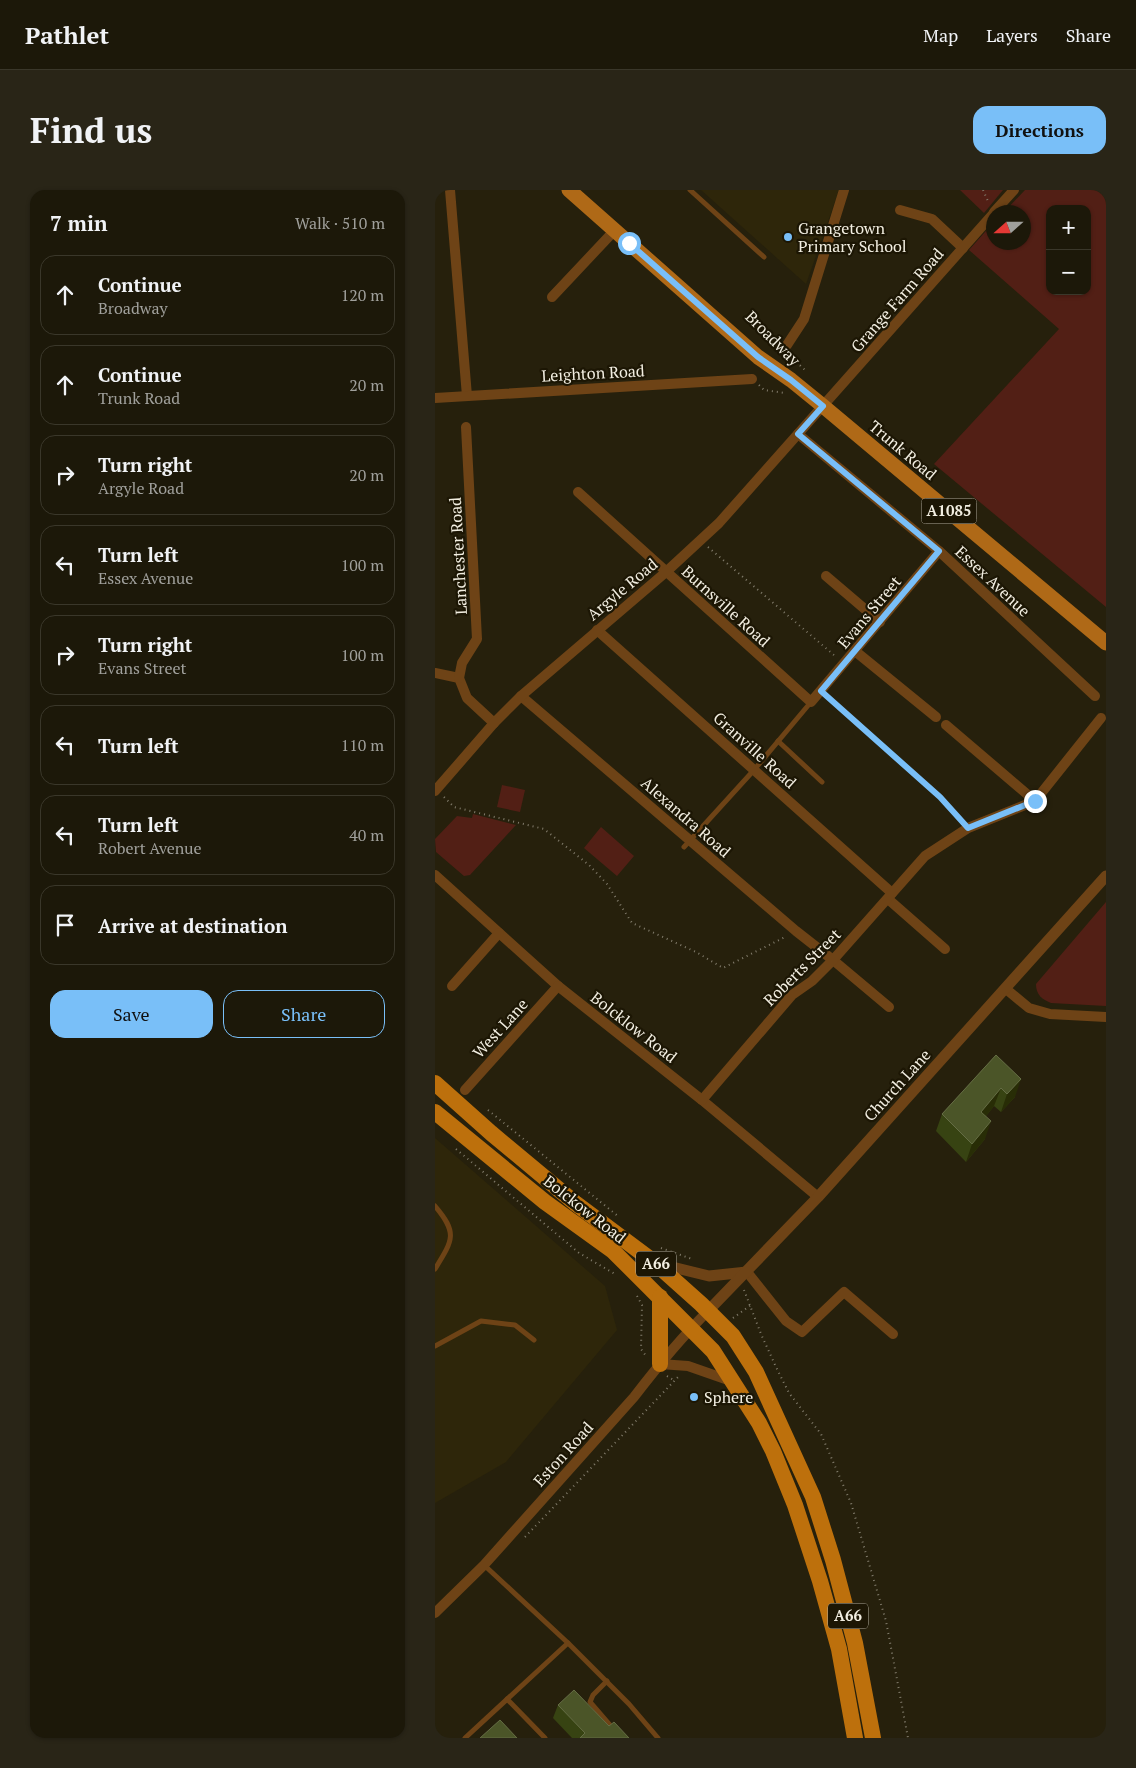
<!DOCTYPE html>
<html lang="en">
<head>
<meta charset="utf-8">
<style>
  :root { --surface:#1c1809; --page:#292517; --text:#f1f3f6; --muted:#a0a09c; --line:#3a372a; --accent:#79bff8 }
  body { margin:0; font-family:"PT Serif",serif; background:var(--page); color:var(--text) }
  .controls { position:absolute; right:15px; top:15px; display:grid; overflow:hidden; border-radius:10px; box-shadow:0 1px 4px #0004 }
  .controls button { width:45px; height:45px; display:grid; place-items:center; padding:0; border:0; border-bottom:1px solid var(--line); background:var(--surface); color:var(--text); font:25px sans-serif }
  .compass { position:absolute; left:551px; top:15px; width:45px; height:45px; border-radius:50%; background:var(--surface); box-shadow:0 1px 4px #0004; rotate:249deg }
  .stop { position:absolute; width:15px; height:15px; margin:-11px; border:4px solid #79bff8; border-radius:50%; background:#fff }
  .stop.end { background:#79bff8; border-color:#fff; box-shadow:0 1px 5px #0008 }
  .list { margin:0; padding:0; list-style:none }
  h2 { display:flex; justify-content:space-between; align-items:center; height:65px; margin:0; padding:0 20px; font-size:21px }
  h2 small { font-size:16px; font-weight:400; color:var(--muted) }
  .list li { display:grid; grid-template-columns:32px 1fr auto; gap:15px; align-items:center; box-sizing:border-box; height:80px; margin:0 10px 10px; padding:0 10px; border:1px solid var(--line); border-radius:15px }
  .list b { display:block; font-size:19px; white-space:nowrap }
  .list p { margin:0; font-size:16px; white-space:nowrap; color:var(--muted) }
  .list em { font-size:16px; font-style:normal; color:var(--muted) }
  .actions { display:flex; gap:10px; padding:15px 20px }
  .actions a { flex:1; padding:11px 0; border:1px solid var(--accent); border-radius:15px; text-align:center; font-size:18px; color:var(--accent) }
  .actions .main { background:var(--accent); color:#111 }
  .icon { flex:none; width:28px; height:28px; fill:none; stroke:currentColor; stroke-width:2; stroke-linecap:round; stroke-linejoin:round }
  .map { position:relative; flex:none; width:671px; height:1548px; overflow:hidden; border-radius:15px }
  header { display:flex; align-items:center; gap:30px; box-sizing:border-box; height:70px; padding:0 25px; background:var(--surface); border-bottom:1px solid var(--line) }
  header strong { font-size:24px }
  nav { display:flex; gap:28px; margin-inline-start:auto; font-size:18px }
  .intro { display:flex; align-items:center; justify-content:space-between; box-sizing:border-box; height:120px; padding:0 30px }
  h1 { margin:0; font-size:35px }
  .button { padding:12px 22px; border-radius:15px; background:var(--accent); color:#111; font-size:18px; font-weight:700 }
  main { display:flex; gap:30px; padding:0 30px }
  aside { flex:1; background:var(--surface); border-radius:15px; box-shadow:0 1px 4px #0004 }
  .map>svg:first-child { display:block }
</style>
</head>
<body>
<header>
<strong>Pathlet</strong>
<nav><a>Map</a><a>Layers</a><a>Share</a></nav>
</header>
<div class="intro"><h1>Find us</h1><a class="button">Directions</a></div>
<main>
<aside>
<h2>7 min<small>Walk · 510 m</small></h2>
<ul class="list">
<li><svg class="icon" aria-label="ahead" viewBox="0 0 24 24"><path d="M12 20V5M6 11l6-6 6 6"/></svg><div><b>Continue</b><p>Broadway</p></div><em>120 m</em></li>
<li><svg class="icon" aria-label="ahead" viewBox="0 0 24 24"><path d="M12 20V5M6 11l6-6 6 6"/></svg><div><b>Continue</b><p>Trunk Road</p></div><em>20 m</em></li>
<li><svg class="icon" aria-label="right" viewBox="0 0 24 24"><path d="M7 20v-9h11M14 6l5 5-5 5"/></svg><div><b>Turn right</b><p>Argyle Road</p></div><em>20 m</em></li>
<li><svg class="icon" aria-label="left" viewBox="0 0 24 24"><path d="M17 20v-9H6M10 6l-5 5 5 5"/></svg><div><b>Turn left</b><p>Essex Avenue</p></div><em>100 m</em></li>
<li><svg class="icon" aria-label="right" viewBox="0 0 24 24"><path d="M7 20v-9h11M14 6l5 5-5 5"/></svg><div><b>Turn right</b><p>Evans Street</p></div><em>100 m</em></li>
<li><svg class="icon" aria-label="left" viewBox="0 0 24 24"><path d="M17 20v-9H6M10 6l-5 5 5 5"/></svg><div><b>Turn left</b></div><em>110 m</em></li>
<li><svg class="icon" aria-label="left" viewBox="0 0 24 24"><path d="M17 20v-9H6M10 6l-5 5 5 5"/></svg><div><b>Turn left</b><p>Robert Avenue</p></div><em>40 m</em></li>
<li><svg class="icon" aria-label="arrive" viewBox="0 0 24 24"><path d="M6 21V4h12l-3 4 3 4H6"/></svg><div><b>Arrive at destination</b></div></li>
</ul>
<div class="actions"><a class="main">Save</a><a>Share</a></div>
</aside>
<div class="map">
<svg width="671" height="1548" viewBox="0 0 671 1548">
  <rect width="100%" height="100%" fill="#26200c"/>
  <g fill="#2e260a">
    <polygon points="266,0 404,0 371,94"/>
    <polygon points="0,948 170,1096 182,1140 71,1272 0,1313"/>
  </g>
  <g fill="#521f15" fill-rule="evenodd">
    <polygon points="525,0 568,0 549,23"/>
    <path d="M 590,0 L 671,0 L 671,417 L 499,274 L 624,139 L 534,60 L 558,33 L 558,52 L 588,52 L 588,22 L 569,22 ZM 615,19 L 652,19 L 652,101 L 615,101 Z"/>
    <polygon points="67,595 90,600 85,622 62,617"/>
    <polygon points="38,624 81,635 35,685 29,686 1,662 0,649 22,626 37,628"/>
    <polygon points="166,637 199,666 182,686 149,658"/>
    <path d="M 671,712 L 671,816 L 616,813 C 607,809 601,805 601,794 Z"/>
  </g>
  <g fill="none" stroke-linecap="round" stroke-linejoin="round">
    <g stroke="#837d6d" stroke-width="2" stroke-dasharray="1 4" stroke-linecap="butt">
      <polyline points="548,0 553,11"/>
      <polyline points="354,165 370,180 368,182"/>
      <polyline points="324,195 329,200 350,203"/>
      <polyline points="273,357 400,466"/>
      <polyline points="394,508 505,607 526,631"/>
      <polyline points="9,607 19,617 109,639 154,675 172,694 197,733 261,762 288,778 350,747"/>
      <polyline points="53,920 184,1027"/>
      <polyline points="21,959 144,1063 180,1084"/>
      <polyline points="226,1058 257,1069"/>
      <polyline points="309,1100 326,1144 341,1177 354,1203 386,1244 416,1313 451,1431 473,1548"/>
      <polyline points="202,1106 207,1115 206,1159 211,1166"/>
      <polyline points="298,1128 316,1115"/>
      <polyline points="232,1186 240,1191"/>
      <polyline points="90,1347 244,1186"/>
    </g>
    <g stroke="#6e4316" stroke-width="5">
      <polyline points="255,0 329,67"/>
      <polyline points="343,551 387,592"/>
      <polyline points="249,657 319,580 376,512"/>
      <path d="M 0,1016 C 23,1043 18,1050 0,1079"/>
      <polyline points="0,1156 46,1131 80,1135 99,1150"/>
      <polyline points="49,1375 133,1453"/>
      <polyline points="172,1491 158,1505 155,1512 186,1548"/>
      <polyline points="72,1509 110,1548"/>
      <polyline points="30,1548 133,1453 194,1514 223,1548"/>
    </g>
    <g stroke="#6e4316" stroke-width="10">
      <polyline points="15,0 32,206"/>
      <polyline points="465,20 497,29 528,58"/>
      <polyline points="559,22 579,0"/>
      <polyline points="117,107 180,40"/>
      <polyline points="352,155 369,129 409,0"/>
      <polyline points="0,208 317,189"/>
      <polyline points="363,244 504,361 660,506"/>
      <polyline points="143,302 376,512 504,361"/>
      <polyline points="391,386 445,432"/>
      <polyline points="162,440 457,703"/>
      <polyline points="420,461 501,527"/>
      <polyline points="0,483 24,488 32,508 59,533"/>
      <polyline points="24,488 27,473 42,449 31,237"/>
      <polyline points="86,506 361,741 398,770 454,817"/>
      <polyline points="511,535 600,611"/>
      <polyline points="0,601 59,533 86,506 231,382 284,333 558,24"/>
      <polyline points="0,685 123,796 267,910 383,1007"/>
      <polyline points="453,709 510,759"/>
      <polyline points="17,796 64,743"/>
      <polyline points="571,799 594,818 615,824 671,827"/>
      <polyline points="30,900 123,796"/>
      <polyline points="267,910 357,805 377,791 398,770 490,666 533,638 600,611 666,528"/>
      <polyline points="312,1082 351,1131 367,1142 409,1102 458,1144"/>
      <polyline points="225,1174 253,1176 296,1191"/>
      <path d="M 0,1423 L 49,1375 L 199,1207 C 222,1177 246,1148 273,1121"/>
    </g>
    <g stroke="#6e4316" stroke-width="11">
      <polyline points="221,1073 274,1086 312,1082"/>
      <polyline points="273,1121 383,1007 671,686"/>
    </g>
    <polyline stroke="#af6917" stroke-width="15" points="134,0 323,167 356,190 388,216 671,453"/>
    <g stroke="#bd700c" stroke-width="16">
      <polyline points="0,893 56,943 140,1013 219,1072 266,1114 298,1146 321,1182 378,1307 398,1370 420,1453 438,1548"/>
      <polyline points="0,922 110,1012 178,1061 278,1161 324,1233 338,1261 360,1315 385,1391 404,1459 420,1548"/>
      <polyline points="225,1174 225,1107"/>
    </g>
  </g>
  <g fill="#374312">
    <polygon points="561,865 580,907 566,922 559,916 551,926 550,949 531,972 501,941 507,924"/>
    <polygon points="123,1515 174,1536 194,1548 137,1548 118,1528"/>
  </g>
  <g fill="#282d06">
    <polygon points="586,889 580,907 566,922 572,904"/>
    <polygon points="566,898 559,916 540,940 546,922"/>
    <polygon points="556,931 550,949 531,972 537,954"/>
  </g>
  <g fill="#4b5528" stroke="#656d45">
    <polygon points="561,865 586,889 572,904 566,898 546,922 556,931 537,954 507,924"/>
    <polygon points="139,1500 174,1536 179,1532 194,1548 145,1548 150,1543 123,1515"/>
    <polygon points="65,1530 82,1548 45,1548"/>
  </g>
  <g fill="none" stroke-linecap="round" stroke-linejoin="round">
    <polyline stroke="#79bff8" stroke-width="6" points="194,53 323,167 356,190 388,216 363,244 504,361 386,501 505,607 533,638 600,611"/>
  </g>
  <g fill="#79bff8" stroke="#1c1604" stroke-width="2">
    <circle cx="353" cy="47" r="5"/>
    <circle cx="259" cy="1207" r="5"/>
  </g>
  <g text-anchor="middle" stroke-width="4.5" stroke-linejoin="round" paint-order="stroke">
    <g fill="#1c1604" stroke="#b2ad9f" stroke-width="1">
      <rect x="486.5" y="308.5" width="55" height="25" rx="4"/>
      <rect x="201" y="1061.5" width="40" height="25" rx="4"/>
      <rect x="393" y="1413.5" width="40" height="25" rx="4"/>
    </g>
    <g font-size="15" font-weight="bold" fill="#f2eee1">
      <text x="514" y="326">A1085</text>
      <text x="221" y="1079">A66</text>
      <text x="413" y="1431">A66</text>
    </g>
    <g font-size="16" fill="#f2eee1" stroke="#1c1604" text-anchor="start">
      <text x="363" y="44">Grangetown<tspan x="363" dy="18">Primary School</tspan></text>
      <text x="269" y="1213">Sphere</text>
    </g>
    <g font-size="16" fill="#f2eee1" stroke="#1c1604">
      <text transform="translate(462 110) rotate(-49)" y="6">Grange Farm Road</text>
      <text transform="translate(338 148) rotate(45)" y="6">Broadway</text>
      <text transform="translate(158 183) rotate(-3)" y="6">Leighton Road</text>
      <text transform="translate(468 260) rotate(40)" y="6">Trunk Road</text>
      <text transform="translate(23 366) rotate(-93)" y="6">Lanchester Road</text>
      <text transform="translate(558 391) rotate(43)" y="6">Essex Avenue</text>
      <text transform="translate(187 399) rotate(-40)" y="6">Argyle Road</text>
      <text transform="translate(291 416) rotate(42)" y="6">Burnsville Road</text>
      <text transform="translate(434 422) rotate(-50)" y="6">Evans Street</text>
      <text transform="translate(320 560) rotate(42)" y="6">Granville Road</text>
      <text transform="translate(251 627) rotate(41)" y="6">Alexandra Road</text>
      <text transform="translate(367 777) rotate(-45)" y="6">Roberts Street</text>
      <text transform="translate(199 837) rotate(38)" y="6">Bolcklow Road</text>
      <text transform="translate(65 838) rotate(-48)" y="6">West Lane</text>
      <text transform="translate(462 895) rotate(-48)" y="6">Church Lane</text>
      <text transform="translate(150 1019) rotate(38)" y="6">Bolckow Road</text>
      <text transform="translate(128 1264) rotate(-48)" y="6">Eston Road</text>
    </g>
  </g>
</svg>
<div class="controls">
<button>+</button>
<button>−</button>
</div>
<svg class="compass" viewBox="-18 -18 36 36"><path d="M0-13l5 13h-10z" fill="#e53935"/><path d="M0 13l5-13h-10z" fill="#a0a09c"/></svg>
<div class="stop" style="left:194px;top:53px"></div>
<div class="stop end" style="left:600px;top:611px"></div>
</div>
</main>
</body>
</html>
